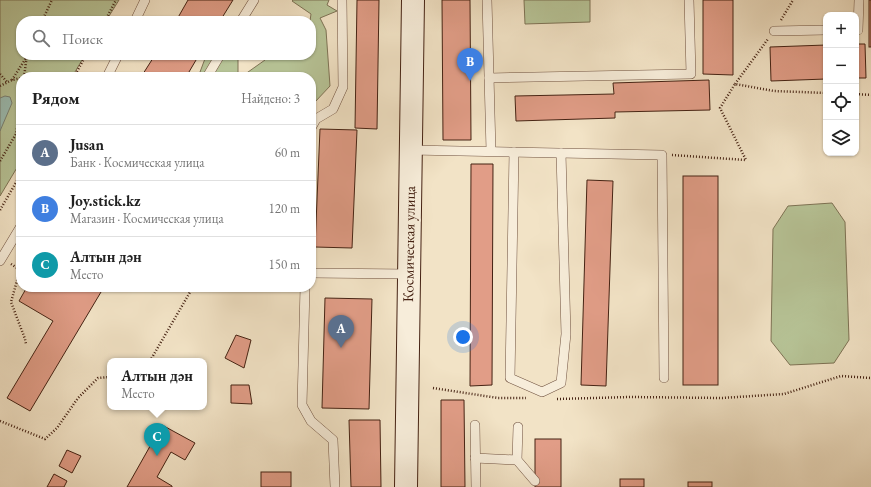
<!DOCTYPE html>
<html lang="ru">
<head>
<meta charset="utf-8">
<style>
  :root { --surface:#fff; --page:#f2f2f2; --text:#222; --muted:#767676; --line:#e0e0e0; --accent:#111827 }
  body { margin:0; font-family:"EB Garamond",serif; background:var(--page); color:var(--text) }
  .controls { position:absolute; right:12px; top:12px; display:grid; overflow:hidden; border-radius:8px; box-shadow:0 1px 3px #0004 }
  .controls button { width:36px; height:36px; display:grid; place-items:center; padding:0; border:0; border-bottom:1px solid var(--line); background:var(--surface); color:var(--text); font:20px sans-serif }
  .you { position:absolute; left:463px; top:337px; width:14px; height:14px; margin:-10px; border:3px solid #fff; border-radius:50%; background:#1a73e8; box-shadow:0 0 0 6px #1a73e833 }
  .badge { display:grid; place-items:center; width:26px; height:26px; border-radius:50%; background:var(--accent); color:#fff; font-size:13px; font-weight:700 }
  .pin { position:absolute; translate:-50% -33px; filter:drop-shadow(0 1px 2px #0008) }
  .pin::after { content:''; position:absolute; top:21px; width:14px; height:12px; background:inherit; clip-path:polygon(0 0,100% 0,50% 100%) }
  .popup { position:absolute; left:107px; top:358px; width:100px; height:52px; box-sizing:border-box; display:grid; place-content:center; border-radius:8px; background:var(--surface); filter:drop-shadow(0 1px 3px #0005); font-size:13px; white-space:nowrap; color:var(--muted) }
  .popup b { font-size:15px; color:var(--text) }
  .popup::after { content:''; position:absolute; left:50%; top:100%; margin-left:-8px; border:8px solid transparent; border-top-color:var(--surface) }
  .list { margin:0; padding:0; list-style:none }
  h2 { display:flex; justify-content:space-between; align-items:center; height:52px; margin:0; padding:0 16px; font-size:17px }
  h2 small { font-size:13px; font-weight:400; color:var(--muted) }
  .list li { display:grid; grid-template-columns:26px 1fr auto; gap:12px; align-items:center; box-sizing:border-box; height:56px; padding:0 16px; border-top:1px solid var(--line) }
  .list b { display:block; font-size:15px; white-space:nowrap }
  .list p { margin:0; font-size:13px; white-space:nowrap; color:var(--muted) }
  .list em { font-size:13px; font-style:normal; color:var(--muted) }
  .icon { flex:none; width:22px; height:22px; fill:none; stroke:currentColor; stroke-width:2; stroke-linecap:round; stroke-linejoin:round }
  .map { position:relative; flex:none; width:871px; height:487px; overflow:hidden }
  .search { position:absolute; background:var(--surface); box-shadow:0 1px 3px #0004; left:16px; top:16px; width:300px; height:44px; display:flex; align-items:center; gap:10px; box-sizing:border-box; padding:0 14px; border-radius:16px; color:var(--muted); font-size:15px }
  .panel { position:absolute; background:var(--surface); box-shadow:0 1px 3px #0004; left:16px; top:72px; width:300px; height:220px; border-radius:16px }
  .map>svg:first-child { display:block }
</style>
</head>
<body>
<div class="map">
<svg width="871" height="487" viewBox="0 0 871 487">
  <rect width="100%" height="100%" fill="#f2e3c6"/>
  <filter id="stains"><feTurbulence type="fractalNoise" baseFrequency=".005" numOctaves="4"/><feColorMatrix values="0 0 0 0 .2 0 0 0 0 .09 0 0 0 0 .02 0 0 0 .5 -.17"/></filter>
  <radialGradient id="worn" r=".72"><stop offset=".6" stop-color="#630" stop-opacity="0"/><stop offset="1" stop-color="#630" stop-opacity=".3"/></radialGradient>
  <g fill="#b7c497" stroke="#7e7355">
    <polygon points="0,0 119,0 106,21 21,21 21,55 85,55 72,77 21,77 21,161 0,196"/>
    <polygon points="293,0 329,0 327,5 337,11 320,18 326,30 330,86 315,102 311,101 311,77 241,77 265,60 267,55 311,55 311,21 310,21 311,14 292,1"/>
    <polygon points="524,0 590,0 590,22 525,24"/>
    <polygon points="238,55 238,77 209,77 200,72 206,56"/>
    <polygon points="832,203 845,222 849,340 834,363 790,365 771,341 773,229 788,206"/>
  </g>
  <polygon fill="#9bbeb4" stroke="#798074" points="5,96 10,97 12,103 0,131 0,98"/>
  <g fill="#e19d87" stroke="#452213">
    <polygon points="188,0 233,0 220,21 176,21"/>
    <polygon points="357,0 379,0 377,129 355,128"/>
    <polygon points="442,0 470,0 471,140 443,140"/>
    <polygon points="703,0 733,0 733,75 703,74"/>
    <rect x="869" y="0" width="2" height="47"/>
    <polygon points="856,44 865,44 866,78 856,78"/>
    <polygon points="826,45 826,79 771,81 770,47"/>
    <polygon points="155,55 199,55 186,77 141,77"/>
    <polygon points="709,80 710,110 615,112 615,118 516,121 515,96 614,94 613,83"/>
    <polygon points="320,129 357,130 352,248 315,247"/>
    <polygon points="471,164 493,164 492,385 470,386"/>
    <rect x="683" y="176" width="35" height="209"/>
    <polygon points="587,180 613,181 606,386 581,385"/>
    <polygon points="27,287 68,287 73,289 74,287 104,287 30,411 7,398 53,321 19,301"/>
    <polygon points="325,298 372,299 369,409 322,408"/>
    <polygon points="236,335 251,340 244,368 225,358"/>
    <polygon points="231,385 249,385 252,404 231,403"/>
    <polygon points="441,400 464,400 465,487 441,487"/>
    <polygon points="349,420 380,420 381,487 351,487"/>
    <polygon points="162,425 195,443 185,460 171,452 157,477 172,486 172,487 127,487"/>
    <rect x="535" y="439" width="26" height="48"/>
    <polygon points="67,450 81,456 72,473 59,466"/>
    <rect x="261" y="472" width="30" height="15"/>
    <polygon points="54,474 67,481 64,487 47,487"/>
    <rect x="620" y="479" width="24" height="8"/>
    <rect x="688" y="482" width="24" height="5"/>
  </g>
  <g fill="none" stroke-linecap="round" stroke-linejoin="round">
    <g stroke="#705240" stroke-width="10">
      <g id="service">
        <polyline points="487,0 491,151"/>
        <polyline points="135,21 145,0"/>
        <polyline points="241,21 254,0"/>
        <polyline points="856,30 858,30 859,0"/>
        <polyline points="774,31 826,30"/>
        <polyline points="107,77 118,55"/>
        <polyline points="207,77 220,55"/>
        <polyline points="489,78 691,74 689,0"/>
        <polyline points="311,128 316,119 333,109 343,87 342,0"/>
        <polyline points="411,150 662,155 664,378"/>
        <polyline points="514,152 510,378 542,392 561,383 566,334 561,153"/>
        <polyline points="0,261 21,226"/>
        <polyline points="311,273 409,274"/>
        <polyline points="305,287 302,405 311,421 333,440 335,487"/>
        <polyline points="475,425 476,487"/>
        <polyline points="518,427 517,460 535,481"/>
        <polyline points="475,458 517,460"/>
      </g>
    </g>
    <g stroke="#452213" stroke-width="24">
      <polyline id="secondary" points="406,487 413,0"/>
    </g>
    <g stroke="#452213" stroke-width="2.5" stroke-dasharray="1 2" stroke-linecap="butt">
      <polyline points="781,20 793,0"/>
      <polyline points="42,21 52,0"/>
      <polyline points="105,21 116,0"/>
      <polyline points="0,74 7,82"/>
      <polyline points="24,77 27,55"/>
      <polyline points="74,77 86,55"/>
      <polyline points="12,80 26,58"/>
      <polyline points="735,84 768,39"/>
      <polyline points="0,86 12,80 21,78"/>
      <polyline points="856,94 871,95"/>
      <polyline points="16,134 21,136"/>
      <polyline points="672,155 746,160 720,108 735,84 774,91 826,93"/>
      <polyline points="0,161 16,134 21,105"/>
      <polyline points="0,210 21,174"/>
      <polyline points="11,264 20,270 11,302 25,339 26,344"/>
      <polyline points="150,361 193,287"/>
      <polyline points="433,388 498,398 526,398"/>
      <polyline points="557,399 630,397 722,398 784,394 841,376 871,378"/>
      <polyline points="0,421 45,439 57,428 78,398 98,378 110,377"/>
    </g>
    <use href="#service" stroke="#f7edda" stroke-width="9"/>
    <use href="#secondary" stroke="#f7edda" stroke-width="22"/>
  </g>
  <g text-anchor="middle" stroke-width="4" stroke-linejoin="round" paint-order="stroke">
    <g font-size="15" fill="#452213" stroke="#f7edda">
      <text transform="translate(409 244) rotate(-89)" y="5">Космическая улица</text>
    </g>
  </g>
  <rect width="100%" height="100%" filter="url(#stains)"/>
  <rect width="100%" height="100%" fill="url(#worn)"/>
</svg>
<div class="controls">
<button>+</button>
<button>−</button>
<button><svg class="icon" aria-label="locate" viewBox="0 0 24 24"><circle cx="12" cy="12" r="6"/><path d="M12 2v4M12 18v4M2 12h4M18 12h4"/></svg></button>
<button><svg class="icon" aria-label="layers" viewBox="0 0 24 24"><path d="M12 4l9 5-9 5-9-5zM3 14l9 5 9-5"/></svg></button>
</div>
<div class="you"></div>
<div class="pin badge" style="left:341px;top:348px;background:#5c6f8a">A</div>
<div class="pin badge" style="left:470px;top:81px;background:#3f7fe0">B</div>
<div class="pin badge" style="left:157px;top:456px;background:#0f9aa8">C</div>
<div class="popup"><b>Алтын дән</b>Место</div>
<div class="search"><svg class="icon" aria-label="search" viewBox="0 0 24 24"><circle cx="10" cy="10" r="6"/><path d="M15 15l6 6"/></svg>Поиск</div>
<section class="panel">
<h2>Рядом<small>Найдено: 3</small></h2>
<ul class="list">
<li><span class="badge" style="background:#5c6f8a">A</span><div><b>Jusan</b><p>Банк · Космическая улица</p></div><em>60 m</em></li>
<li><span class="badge" style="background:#3f7fe0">B</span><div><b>Joy.stick.kz</b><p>Магазин · Космическая улица</p></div><em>120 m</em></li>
<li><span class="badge" style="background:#0f9aa8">C</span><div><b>Алтын дән</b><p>Место</p></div><em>150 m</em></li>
</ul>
</section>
</div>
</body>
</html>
